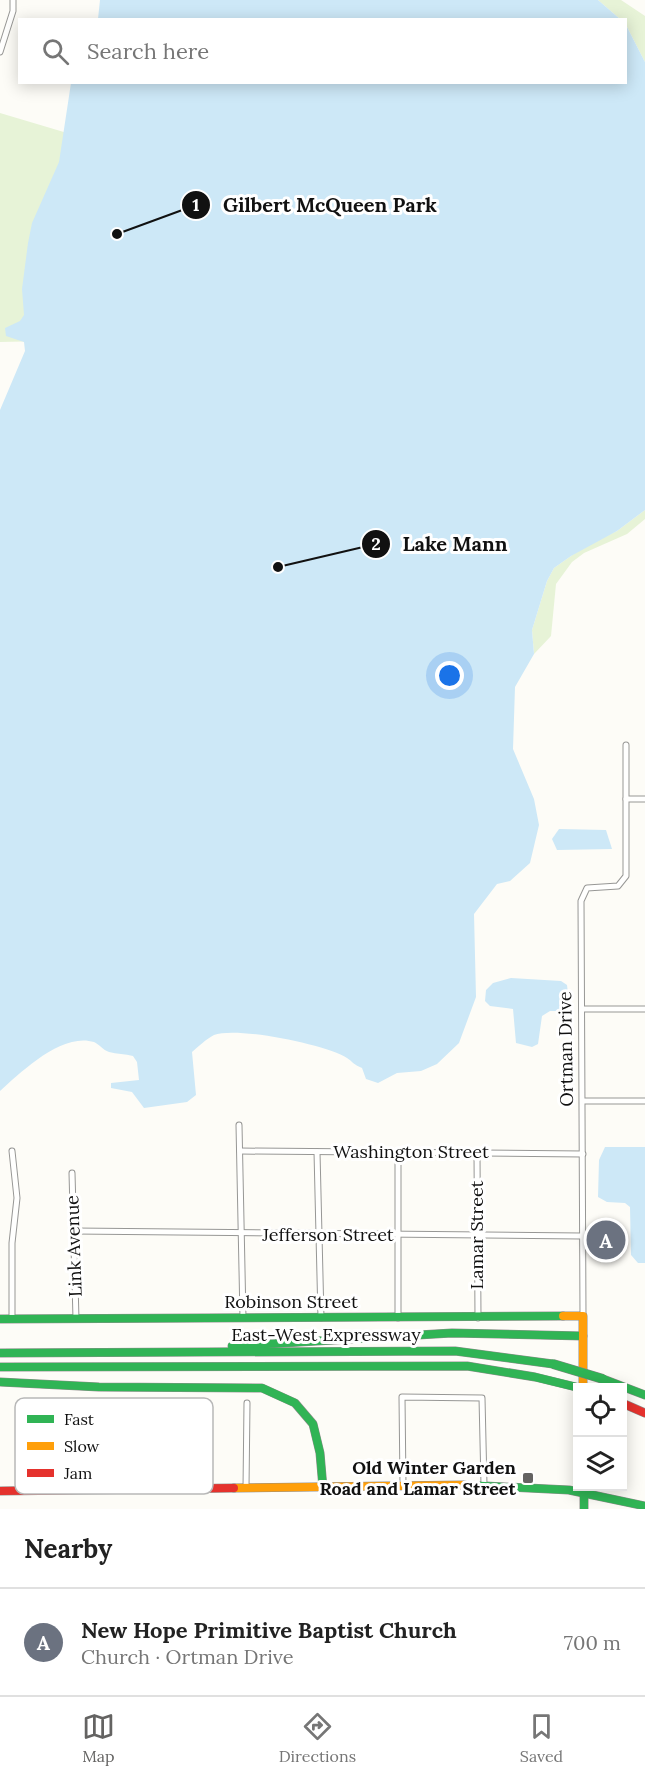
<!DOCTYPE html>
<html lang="en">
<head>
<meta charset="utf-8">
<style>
  :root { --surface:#fff; --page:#f6f6f6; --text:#222; --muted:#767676; --line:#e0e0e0; --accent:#646362 }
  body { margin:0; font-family:Lora,serif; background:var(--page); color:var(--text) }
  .controls { position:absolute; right:18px; bottom:18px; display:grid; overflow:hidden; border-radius:0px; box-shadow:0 3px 15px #0003 }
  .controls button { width:54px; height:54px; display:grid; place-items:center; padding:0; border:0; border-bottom:2px solid var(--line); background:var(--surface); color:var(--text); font:30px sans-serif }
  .you { position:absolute; left:450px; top:676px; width:21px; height:21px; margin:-15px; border:4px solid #fff; border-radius:50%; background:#1a73e8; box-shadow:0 0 0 9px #1a73e833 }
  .badge { display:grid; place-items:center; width:39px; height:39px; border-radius:50%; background:var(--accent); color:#fff; font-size:20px; font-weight:700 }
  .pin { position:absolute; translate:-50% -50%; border:3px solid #fff; box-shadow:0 2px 6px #0006 }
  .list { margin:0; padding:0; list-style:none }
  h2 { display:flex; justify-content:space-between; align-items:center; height:78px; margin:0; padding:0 24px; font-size:26px }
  h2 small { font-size:20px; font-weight:400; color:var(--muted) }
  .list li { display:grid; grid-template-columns:39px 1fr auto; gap:18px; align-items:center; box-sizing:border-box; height:108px; padding:0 24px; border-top:2px solid var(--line) }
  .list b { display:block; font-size:22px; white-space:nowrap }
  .list p { margin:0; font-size:20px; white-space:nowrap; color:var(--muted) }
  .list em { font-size:20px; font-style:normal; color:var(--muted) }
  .icon { flex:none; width:33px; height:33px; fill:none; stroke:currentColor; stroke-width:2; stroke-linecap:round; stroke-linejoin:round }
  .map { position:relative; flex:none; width:645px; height:1509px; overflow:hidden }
  .search { position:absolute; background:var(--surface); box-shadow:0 3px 15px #0003; left:18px; right:18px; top:18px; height:66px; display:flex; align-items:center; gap:15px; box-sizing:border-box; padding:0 21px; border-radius:0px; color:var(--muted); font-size:22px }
  .sheet { height:186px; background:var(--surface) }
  nav { display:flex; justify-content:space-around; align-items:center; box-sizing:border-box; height:84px; border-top:2px solid var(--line); background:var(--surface); font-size:16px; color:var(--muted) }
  nav a { display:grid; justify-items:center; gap:3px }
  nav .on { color:var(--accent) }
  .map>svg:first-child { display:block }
</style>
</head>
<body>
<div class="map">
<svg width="645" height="1509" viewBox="0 0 645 1509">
  <rect width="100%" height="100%" fill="#fdfcf7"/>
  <g fill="#e7f3d7">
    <polygon points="598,0 621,0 645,16 645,62 626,25 626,20 620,19"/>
    <polygon points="0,113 235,183 234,337 0,342"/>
    <polygon points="645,510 645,519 627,534 584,553 572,562 556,584 551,636 534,654 532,630 547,581 554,568 585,546 617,531"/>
  </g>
  <g fill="#cde8f7">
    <polygon points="100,0 598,0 620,19 98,19"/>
    <path d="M 626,25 L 645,62 L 645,510 L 617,531 L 571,556 L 554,568 L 547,581 L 532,630 L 534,654 L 515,687 L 513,749 L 534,799 L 539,825 L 530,863 L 510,881 L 497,884 L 474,914 L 476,997 L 459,1043 L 437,1064 L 421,1071 L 397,1073 L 378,1083 L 366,1079 L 362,1068 C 354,1065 353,1062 347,1058 C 327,1045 237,1026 214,1035 C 206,1039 198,1047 192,1052 L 196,1095 L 187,1102 L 144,1108 L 132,1092 L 111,1088 L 111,1083 L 139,1080 L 137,1062 L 133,1056 C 125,1054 117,1054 109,1052 C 103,1050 99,1044 94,1042 C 62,1032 21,1072 0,1091 L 0,410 L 25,351 L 24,342 L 6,336 L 5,328 L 20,321 L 24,315 L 22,289 L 28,243 L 32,223 L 59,162 L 71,83 L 626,82 Z"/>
    <polygon points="559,829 606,830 612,849 557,850 552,839"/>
    <polygon points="511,978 561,981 567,985 570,1011 550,1011 542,1016 538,1044 532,1047 516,1043 513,1009 490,1006 485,1001 486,990 493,983"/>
    <polygon points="605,1147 645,1147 645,1263 638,1263 631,1255 630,1207 625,1203 607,1202 598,1197 599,1160"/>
  </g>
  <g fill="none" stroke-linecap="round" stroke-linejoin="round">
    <g stroke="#979795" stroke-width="7">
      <g id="street">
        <polyline points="0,52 13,11 13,0"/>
        <polyline points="626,799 645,799"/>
        <polyline points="582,1009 645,1009"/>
        <polyline points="583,1101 645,1101"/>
        <polyline points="239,1125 243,1318"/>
        <polyline points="240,1151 583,1154"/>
        <polyline points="317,1152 321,1318"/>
        <polyline points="398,1152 398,1318"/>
        <polyline points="477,1153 478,1318"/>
        <polyline points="72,1173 76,1319"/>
        <polyline points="74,1231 581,1236"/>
        <polyline points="583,1316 581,901 587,888 618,886 626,876 626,745"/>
        <polyline points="12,1319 12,1243 17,1198 12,1151"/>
        <polyline points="403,1486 402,1397 482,1398 484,1485"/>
        <polyline points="246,1488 247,1403"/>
      </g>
    </g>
    <g stroke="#8e8d8b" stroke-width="9">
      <g id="fast">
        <polyline points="0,1319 563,1316"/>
        <polyline points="232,1346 452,1333 583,1336"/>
        <polyline points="0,1353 455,1351 553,1364"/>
        <polyline points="0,1367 467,1366 535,1377 580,1388"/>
        <polyline points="603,1379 645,1395"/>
        <polyline points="0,1382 99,1387 262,1388 295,1403 313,1424 320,1453 323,1488"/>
        <polyline points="465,1485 569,1490 645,1506"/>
        <polyline points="584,1486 584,1509"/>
      </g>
    </g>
    <g stroke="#8e8d8b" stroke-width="9">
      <g id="slow">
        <polyline points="563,1316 583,1316 583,1388"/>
        <polyline points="234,1488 465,1485"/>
      </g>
    </g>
    <g stroke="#8e8d8b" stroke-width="9">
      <g id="jam">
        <polyline points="622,1403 645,1413"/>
        <polyline points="0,1491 234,1488"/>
      </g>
    </g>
    <use href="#street" stroke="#fffffe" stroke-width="5"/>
    <use href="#fast" stroke="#30b455" stroke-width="8"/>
    <use href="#slow" stroke="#ff9f0a" stroke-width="8"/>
    <use href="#jam" stroke="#e5322d" stroke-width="8"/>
    <g stroke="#858482" stroke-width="10" stroke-linecap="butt">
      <polyline id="fast-bridge" points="553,1364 603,1379"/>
    </g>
    <use href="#fast-bridge" stroke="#30b455" stroke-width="9"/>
  </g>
  <rect fill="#646362" stroke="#fff" stroke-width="2" x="522" y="1472" width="12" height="12" rx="3"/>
  <g text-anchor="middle" stroke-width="6" stroke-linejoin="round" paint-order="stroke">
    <g font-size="18" fill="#111" stroke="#fff">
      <text transform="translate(566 1049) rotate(-91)" y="6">Ortman Drive</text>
      <text x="411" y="1158">Washington Street</text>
      <text x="328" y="1241">Jefferson Street</text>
      <text transform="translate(477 1235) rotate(-90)" y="6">Lamar Street</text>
      <text transform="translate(74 1246) rotate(-92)" y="6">Link Avenue</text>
      <text x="291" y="1308">Robinson Street</text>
      <text x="326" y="1341">East-West Expressway</text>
    </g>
    <g font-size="18" font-weight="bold" fill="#111" stroke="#fff" text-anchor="end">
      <text x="516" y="1474">Old Winter Garden<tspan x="516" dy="21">Road and Lamar Street</tspan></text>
    </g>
  </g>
  <rect x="15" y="1398" width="198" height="96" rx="9" fill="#fff" stroke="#b8b8b8" stroke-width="1.5"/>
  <rect x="27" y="1415" width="27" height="8" fill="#30b455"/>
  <rect x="27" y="1442" width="27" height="8" fill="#ff9f0a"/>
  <rect x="27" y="1469" width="27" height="8" fill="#e5322d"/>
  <g font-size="16" fill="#111">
    <text x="64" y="1425">Fast</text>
    <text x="64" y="1452">Slow</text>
    <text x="64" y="1479">Jam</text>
  </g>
  <path fill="none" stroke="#111" stroke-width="2" d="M117 234L196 205M278 567L376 544"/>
  <g fill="#111" stroke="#fff" stroke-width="2">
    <circle cx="117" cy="234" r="6"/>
    <circle cx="278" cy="567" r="6"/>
    <circle cx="196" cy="205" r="15"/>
    <circle cx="376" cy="544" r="15"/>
  </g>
  <g font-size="18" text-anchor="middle" font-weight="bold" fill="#fff">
    <text x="196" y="211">1</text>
    <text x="376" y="550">2</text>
  </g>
  <g font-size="20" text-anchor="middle" font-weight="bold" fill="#111" stroke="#fff" stroke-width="6" stroke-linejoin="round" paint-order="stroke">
    <text x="330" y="212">Gilbert McQueen Park</text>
    <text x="455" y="551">Lake Mann</text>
  </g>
</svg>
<div class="controls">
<button><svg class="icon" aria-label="locate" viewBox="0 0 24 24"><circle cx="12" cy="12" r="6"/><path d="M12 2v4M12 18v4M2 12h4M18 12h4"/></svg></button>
<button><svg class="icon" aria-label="layers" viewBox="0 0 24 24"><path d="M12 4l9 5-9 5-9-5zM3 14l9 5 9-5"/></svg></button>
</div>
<div class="you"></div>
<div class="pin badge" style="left:606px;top:1240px;background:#6b7280">A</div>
<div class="search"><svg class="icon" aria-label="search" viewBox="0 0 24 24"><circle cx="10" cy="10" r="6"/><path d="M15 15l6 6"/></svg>Search here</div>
</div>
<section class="sheet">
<h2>Nearby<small></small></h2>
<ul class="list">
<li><span class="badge" style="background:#6b7280">A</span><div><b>New Hope Primitive Baptist Church</b><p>Church · Ortman Drive</p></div><em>700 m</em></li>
</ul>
</section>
<nav>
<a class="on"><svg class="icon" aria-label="map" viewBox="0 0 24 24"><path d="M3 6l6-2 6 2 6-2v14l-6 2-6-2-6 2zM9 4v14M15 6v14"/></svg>Map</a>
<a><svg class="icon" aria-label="directions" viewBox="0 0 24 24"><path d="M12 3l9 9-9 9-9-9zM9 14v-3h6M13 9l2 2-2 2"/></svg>Directions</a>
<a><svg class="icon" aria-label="saved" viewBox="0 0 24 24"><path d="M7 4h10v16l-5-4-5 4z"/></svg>Saved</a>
</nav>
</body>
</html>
